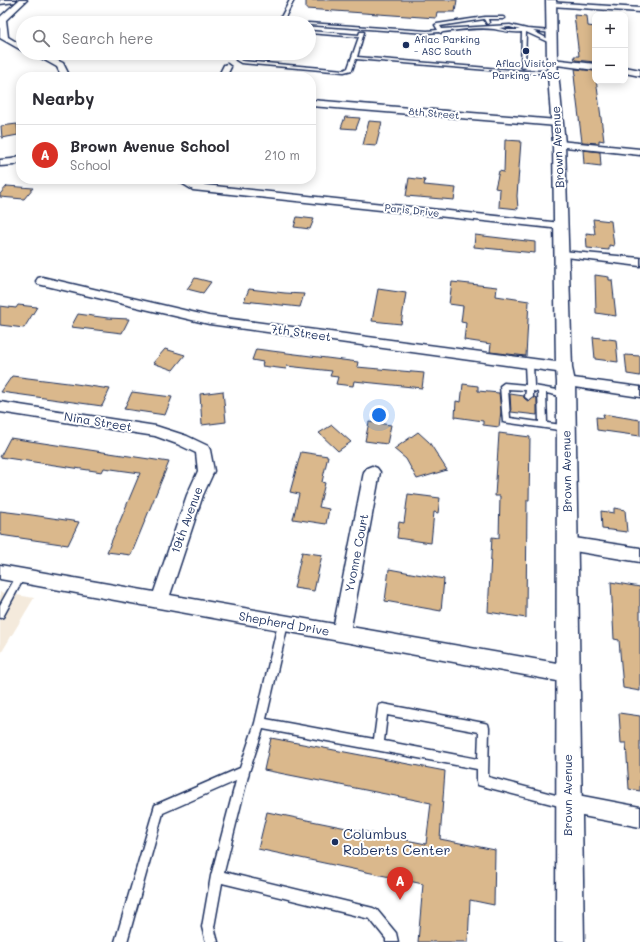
<!DOCTYPE html>
<html lang="en">
<head>
<meta charset="utf-8">
<style>
  :root { --surface:#fff; --page:#f2f2f3; --text:#2b2b33; --muted:#7c7c81; --line:#e1e1e2; --accent:#d93025 }
  body { margin:0; font-family:Mali,sans-serif; background:var(--page); color:var(--text) }
  .controls { position:absolute; right:12px; top:12px; display:grid; overflow:hidden; border-radius:8px; box-shadow:0 2px 10px #0003 }
  .controls button { width:36px; height:36px; display:grid; place-items:center; padding:0; border:0; border-bottom:1px solid var(--line); background:var(--surface); color:var(--text); font:20px sans-serif }
  .you { position:absolute; left:379px; top:415px; width:14px; height:14px; margin:-10px; border:3px solid #fff; border-radius:50%; background:#1a73e8; box-shadow:0 0 0 6px #1a73e833 }
  .badge { display:grid; place-items:center; width:26px; height:26px; border-radius:50%; background:var(--accent); color:#fff; font-size:13px; font-weight:700 }
  .pin { position:absolute; translate:-50% -33px; filter:drop-shadow(0 1px 2px #0008) }
  .pin::after { content:''; position:absolute; top:21px; width:14px; height:12px; background:inherit; clip-path:polygon(0 0,100% 0,50% 100%) }
  .list { margin:0; padding:0; list-style:none }
  h2 { display:flex; justify-content:space-between; align-items:center; height:52px; margin:0; padding:0 16px; font-size:17px }
  h2 small { font-size:13px; font-weight:400; color:var(--muted) }
  .list li { display:grid; grid-template-columns:26px 1fr auto; gap:12px; align-items:center; box-sizing:border-box; height:60px; padding:0 16px; border-top:1px solid var(--line) }
  .list b { display:block; font-size:15px; white-space:nowrap }
  .list p { margin:0; font-size:13px; white-space:nowrap; color:var(--muted) }
  .list em { font-size:13px; font-style:normal; color:var(--muted) }
  .icon { flex:none; width:22px; height:22px; fill:none; stroke:currentColor; stroke-width:2; stroke-linecap:round; stroke-linejoin:round }
  .map { position:relative; flex:none; width:640px; height:942px; overflow:hidden }
  .search { position:absolute; background:var(--surface); box-shadow:0 2px 10px #0003; left:16px; top:16px; width:300px; height:44px; display:flex; align-items:center; gap:10px; box-sizing:border-box; padding:0 14px; border-radius:22px; color:var(--muted); font-size:15px }
  .panel { position:absolute; background:var(--surface); box-shadow:0 2px 10px #0003; left:16px; top:72px; width:300px; height:112px; border-radius:16px }
  .map>svg:first-child { display:block }
</style>
</head>
<body>
<div class="map">
<svg width="640" height="942" viewBox="0 0 640 942">
  <rect width="100%" height="100%" fill="#fff"/>
  <filter id="ink" filterUnits="userSpaceOnUse"><feTurbulence type="fractalNoise" baseFrequency=".025" numOctaves="2"/><feDisplacementMap in="SourceGraphic" scale="8" xChannelSelector="R" yChannelSelector="G"/><feConvolveMatrix kernelMatrix="1 2 1 2 8 2 1 2 1" color-interpolation-filters="sRGB"/></filter>
  <g filter="url(#ink)">
    <polygon fill="#f4eadc" points="0,592 34,598 0,655"/>
    <g fill="#dab88c" stroke="#1b2f5e">
      <polygon points="306,0 457,0 455,12 437,12 436,18 306,9"/>
      <polygon points="574,15 587,16 588,26 595,27 595,62 575,60 574,56 579,56"/>
      <polygon points="575,69 595,71 604,141 599,140 599,143 582,142 576,94 574,75 576,75"/>
      <polygon points="345,117 360,118 356,129 341,128"/>
      <polygon points="369,121 382,122 376,146 363,145"/>
      <polygon points="17,124 18,135 2,138 1,126"/>
      <polygon points="505,140 521,141 517,196 518,209 499,207 500,189 495,188 499,171 504,172"/>
      <polygon points="583,150 600,152 601,166 584,164"/>
      <polygon points="409,178 425,180 424,185 456,188 454,200 406,196"/>
      <polygon points="7,186 33,188 24,199 0,197 0,194"/>
      <polygon points="297,217 314,219 310,229 294,227"/>
      <polygon points="593,219 611,221 614,246 609,245 609,250 587,248 586,233 595,234"/>
      <polygon points="475,235 535,242 535,253 474,247"/>
      <polygon points="595,275 609,277 609,280 612,280 616,316 596,313"/>
      <polygon points="195,278 211,282 203,293 187,289"/>
      <polygon points="452,282 497,287 496,296 529,301 526,356 490,352 491,344 464,340 466,323 461,322 463,306 449,304"/>
      <polygon points="249,289 285,293 304,294 300,307 244,301"/>
      <polygon points="378,289 406,293 401,324 372,321"/>
      <polygon points="18,305 37,307 24,328 0,325 0,306 16,308"/>
      <polygon points="78,314 108,318 129,319 122,333 71,327"/>
      <polygon points="593,337 616,340 618,362 595,359"/>
      <polygon points="165,349 185,355 173,370 153,363"/>
      <polygon points="256,349 358,362 357,367 424,373 422,388 354,381 353,386 336,384 338,377 330,376 332,371 287,366 286,369 262,366 263,362 252,360"/>
      <polygon points="625,355 640,356 640,376 627,374"/>
      <polygon points="12,376 76,384 110,389 102,406 1,392"/>
      <polygon points="463,384 478,386 478,391 499,393 501,411 499,427 483,425 483,421 455,417 456,401 461,402"/>
      <polygon points="223,391 226,422 202,425 200,394"/>
      <polygon points="132,392 172,397 165,415 124,409"/>
      <polygon points="510,394 524,396 524,398 529,402 534,397 537,398 537,415 511,412"/>
      <polygon points="603,414 640,420 640,436 597,430 596,417 604,418"/>
      <polygon points="369,422 391,425 387,444 365,441"/>
      <polygon points="332,425 351,442 338,451 319,433"/>
      <polygon points="418,432 429,442 447,470 417,479 406,459 394,449"/>
      <polygon points="499,433 530,437 529,500 527,500 526,618 488,612 492,537 499,538 500,496 495,496"/>
      <polygon points="10,438 169,462 131,555 107,552 140,473 104,468 102,472 0,457"/>
      <polygon points="301,452 328,456 322,482 325,483 319,507 329,509 326,524 293,519 299,494 290,492"/>
      <polygon points="408,494 440,498 438,513 434,512 431,543 397,538 399,522 404,523"/>
      <polygon points="614,508 625,510 627,532 602,529 601,511 614,513"/>
      <polygon points="0,511 32,515 79,522 68,545 0,535"/>
      <polygon points="302,552 322,555 314,591 294,588"/>
      <polygon points="389,569 444,579 441,611 385,601"/>
      <polygon points="611,582 640,587 640,691 623,688 619,640 614,639"/>
      <polygon points="619,713 640,716 640,791 629,789 626,743 621,743"/>
      <polygon points="271,738 445,771 440,839 495,850 494,905 470,900 468,942 418,942 423,884 258,849 267,812 426,844 431,803 264,770"/>
    </g>
    <g fill="none" stroke-linecap="round" stroke-linejoin="round">
      <g stroke="#1b2f5e" stroke-width="3">
        <g id="service">
          <polygon points="290,0 294,0 282,23 278,23"/>
          <path d="M 485,17 L 503,17 L 505,18 L 503,19 L 488,19 L 489,23 L 487,24 L 484,19 L 440,26 L 442,29 L 510,25 L 527,29 L 552,31 L 554,32 L 554,33 L 533,31 L 554,42 L 550,43 L 526,32 L 525,67 L 523,68 L 521,67 L 522,32 C 511,33 504,31 494,29 C 477,27 459,30 443,32 L 441,33 L 439,32 L 427,33 L 309,25 L 308,23 L 427,31 L 438,30 L 435,25 L 437,24 ZM 510,27 L 520,30 L 507,30 L 499,28 Z"/>
          <polygon points="309,31 359,35 360,32 364,32 357,57 524,71 553,71 555,72 553,73 524,73 356,59 352,70 344,72 241,63 236,60 240,53 244,53 240,60 242,61 344,70 348,68 359,37 309,33"/>
          <path d="M 526,362 L 529,362 L 533,364 L 534,386 L 569,392 L 570,394 L 569,396 L 566,397 L 546,393 L 547,423 L 569,426 L 570,428 L 569,430 L 566,431 L 503,422 L 500,386 L 504,383 L 526,385 L 525,364 ZM 508,389 L 526,390 L 525,397 L 529,400 L 533,397 L 533,391 L 538,392 L 539,422 L 510,418 Z"/>
          <polygon points="21,572 24,573 25,576 3,617 0,618 0,605 18,573"/>
          <path d="M 283,620 L 286,621 L 288,624 L 266,719 L 374,739 L 378,709 L 379,705 L 383,704 L 484,723 L 488,724 L 489,728 L 488,777 L 567,798 L 571,799 L 572,803 L 571,807 L 567,808 L 482,786 L 478,785 L 477,781 L 477,769 L 263,729 L 249,772 L 224,872 L 373,908 L 377,910 L 396,933 L 398,942 L 386,942 L 386,939 L 370,919 L 222,883 L 214,927 L 218,942 L 206,942 L 202,927 L 211,876 L 236,781 L 163,813 L 127,942 L 115,942 L 155,805 L 240,768 L 255,723 L 278,624 L 280,621 ZM 387,715 L 479,732 L 478,759 L 384,741 Z"/>
        </g>
      </g>
      <g stroke="#1b2f5e" stroke-width="3">
        <g id="minor">
          <polygon points="0,0 16,0 15,2 0,4"/>
          <polygon points="19,0 27,0 6,20 8,37 23,46 23,51 0,38 0,17"/>
          <polygon points="548,2 640,8 640,12 551,6 547,4"/>
          <polygon points="32,53 42,53 63,63 70,77 62,77 57,67"/>
          <polygon points="552,59 595,64 595,70 549,64 548,62"/>
          <polygon points="227,64 231,67 226,77 218,77 224,65"/>
          <polygon points="625,67 640,70 640,76 625,73"/>
          <polygon points="311,100 557,120 562,123 557,126 311,106"/>
          <polygon points="559,141 640,149 640,155 556,146 554,144"/>
          <polygon points="21,155 21,162 14,165 0,166 0,160 12,159"/>
          <polygon points="175,179 187,179 196,184 561,223 567,226 561,229 193,190"/>
          <polygon points="562,251 640,258 640,266 558,256 556,254 558,252"/>
          <polygon points="42,277 209,316 564,363 569,365 571,368 569,371 564,373 209,324 38,284 36,281 38,278"/>
          <polygon points="566,377 640,387 640,397 561,385 559,382 561,379"/>
          <polygon points="0,402 156,426 187,436 208,446 210,450 214,471 203,495 170,595 334,624 364,472 367,468 372,466 377,468 380,472 351,627 568,665 574,668 577,674 574,680 568,683 0,579 0,565 154,592 187,495 198,471 196,453 177,444 155,436 0,412"/>
          <polygon points="568,537 640,548 640,562 562,549 560,544 562,539"/>
          <polygon points="567,793 640,807 640,827 567,813 560,810 557,803 560,796"/>
        </g>
      </g>
      <g stroke="#1b2f5e" stroke-width="3">
        <polygon id="tertiary" points="546,0 556,0 557,62 565,144 572,368 575,382 584,942 556,942 557,382 556,368 553,144 547,62"/>
      </g>
      <use href="#service" fill="#fff" fill-rule="evenodd"/>
      <use href="#minor" fill="#fff" fill-rule="evenodd"/>
      <use href="#tertiary" fill="#fff" fill-rule="evenodd"/>
    </g>
  </g>
  <g fill="#1b2f5e" stroke="#fff" stroke-width="1.5">
    <circle cx="406" cy="45" r="4"/>
    <circle cx="526" cy="51" r="4"/>
    <circle cx="335" cy="842" r="4"/>
  </g>
  <g text-anchor="middle" stroke-width="4" stroke-linejoin="round" paint-order="stroke">
    <g font-size="10" fill="#1b2f5e" stroke="#fff" text-anchor="start">
      <text x="414" y="43">Aflac Parking<tspan x="414" dy="12">- ASC South</tspan></text>
      <text x="526" y="67" text-anchor="middle">Aflac Visitor<tspan x="526" dy="12">Parking - ASC</tspan></text>
    </g>
    <g font-size="10" fill="#1b2f5e" stroke="#fff">
      <text transform="translate(434 113) rotate(5)" y="4">8th Street</text>
      <text transform="translate(412 210) rotate(6)" y="4">Paris Drive</text>
    </g>
    <g font-size="12" fill="#1b2f5e" stroke="#fff">
      <text transform="translate(558 147) rotate(-93)" y="4">Brown Avenue</text>
      <text transform="translate(301 333) rotate(8)" y="4">7th Street</text>
      <text transform="translate(98 422) rotate(9)" y="4">Nina Street</text>
      <text transform="translate(567 471) rotate(-91)" y="4">Brown Avenue</text>
      <text transform="translate(187 520) rotate(-70)" y="4">19th Avenue</text>
      <text transform="translate(357 553) rotate(-79)" y="4">Yvonne Court</text>
      <text transform="translate(284 624) rotate(10)" y="4">Shepherd Drive</text>
      <text transform="translate(568 795) rotate(-90)" y="4">Brown Avenue</text>
    </g>
    <g font-size="14" fill="#1b2f5e" stroke="#fff" text-anchor="start">
      <text x="343" y="839">Columbus<tspan x="343" dy="16">Roberts Center</tspan></text>
    </g>
  </g>
</svg>
<div class="controls">
<button>+</button>
<button>−</button>
</div>
<div class="you"></div>
<div class="pin badge" style="left:400px;top:900px">A</div>
<div class="search"><svg class="icon" aria-label="search" viewBox="0 0 24 24"><circle cx="10" cy="10" r="6"/><path d="M15 15l6 6"/></svg>Search here</div>
<section class="panel">
<h2>Nearby<small></small></h2>
<ul class="list">
<li><span class="badge">A</span><div><b>Brown Avenue School</b><p>School</p></div><em>210 m</em></li>
</ul>
</section>
</div>
</body>
</html>
